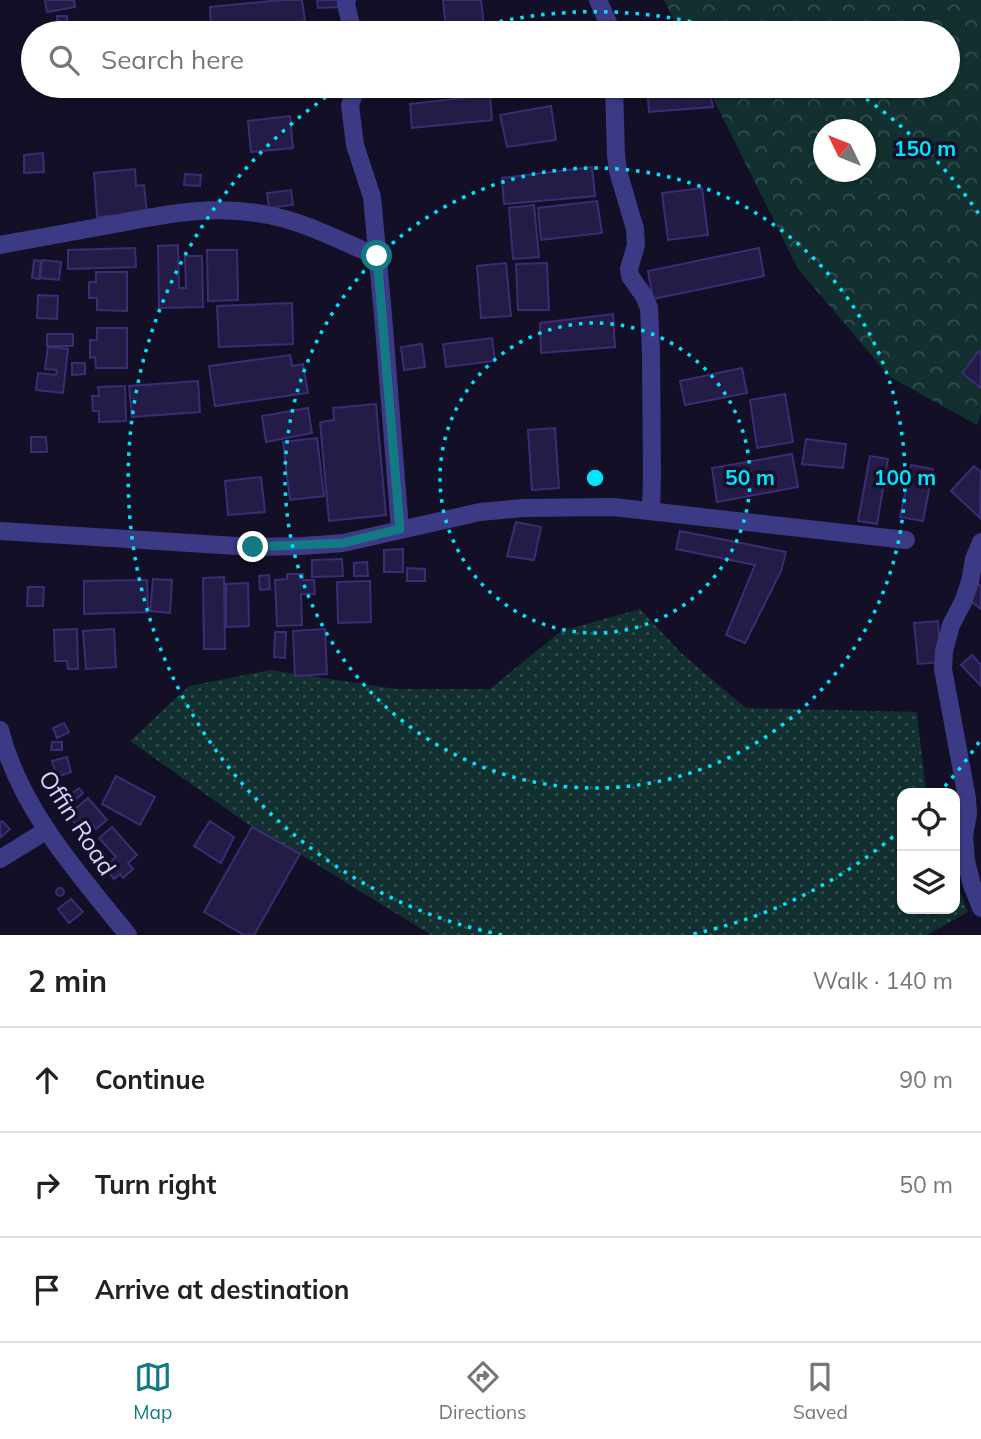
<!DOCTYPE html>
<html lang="en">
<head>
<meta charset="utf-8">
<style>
  :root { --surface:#fff; --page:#f2f2f2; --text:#222; --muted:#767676; --line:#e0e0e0; --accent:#137a85 }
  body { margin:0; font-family:Mulish,sans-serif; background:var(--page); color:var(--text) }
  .controls { position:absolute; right:21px; bottom:21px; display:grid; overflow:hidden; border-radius:14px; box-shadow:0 2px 5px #0004 }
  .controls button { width:63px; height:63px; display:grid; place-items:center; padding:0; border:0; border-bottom:2px solid var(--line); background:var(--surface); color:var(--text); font:35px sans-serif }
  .compass { position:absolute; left:813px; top:119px; width:63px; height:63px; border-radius:50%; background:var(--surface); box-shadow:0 2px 5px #0004; rotate:313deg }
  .stop { position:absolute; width:21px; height:21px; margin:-16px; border:5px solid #137a85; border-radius:50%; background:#fff }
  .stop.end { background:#137a85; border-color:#fff; box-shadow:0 2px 7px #0008 }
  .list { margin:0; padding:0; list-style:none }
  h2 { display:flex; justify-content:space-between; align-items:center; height:91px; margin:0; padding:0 28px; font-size:30px }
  h2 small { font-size:23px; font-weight:400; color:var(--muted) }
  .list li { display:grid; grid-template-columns:46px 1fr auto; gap:21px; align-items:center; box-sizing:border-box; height:105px; padding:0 28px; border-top:2px solid var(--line) }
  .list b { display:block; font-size:26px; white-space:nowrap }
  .list em { font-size:23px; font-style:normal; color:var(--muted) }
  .icon { flex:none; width:38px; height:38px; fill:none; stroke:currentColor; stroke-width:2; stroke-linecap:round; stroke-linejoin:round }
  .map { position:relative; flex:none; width:981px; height:935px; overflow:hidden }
  .search { position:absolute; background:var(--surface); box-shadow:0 2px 5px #0004; left:21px; right:21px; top:21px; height:77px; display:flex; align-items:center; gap:18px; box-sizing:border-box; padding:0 24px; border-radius:38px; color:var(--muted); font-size:26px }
  .sheet { height:406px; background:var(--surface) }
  nav { display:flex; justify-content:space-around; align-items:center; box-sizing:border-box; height:98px; border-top:2px solid var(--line); background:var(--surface); font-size:19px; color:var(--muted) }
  nav a { display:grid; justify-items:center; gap:4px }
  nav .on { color:var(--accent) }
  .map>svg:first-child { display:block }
</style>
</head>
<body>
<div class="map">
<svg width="981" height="935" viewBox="0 0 981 935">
  <defs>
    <pattern id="grass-dots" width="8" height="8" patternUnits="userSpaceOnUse" patternTransform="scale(1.75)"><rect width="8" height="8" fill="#12302f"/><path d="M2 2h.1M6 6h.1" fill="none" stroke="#344d4e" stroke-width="1.8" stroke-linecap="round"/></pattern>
    <pattern id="forest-crowns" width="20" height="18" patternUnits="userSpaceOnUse" patternTransform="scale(1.75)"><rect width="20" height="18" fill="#12302f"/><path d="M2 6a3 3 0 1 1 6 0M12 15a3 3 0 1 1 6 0" fill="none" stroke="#344d4e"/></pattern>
  </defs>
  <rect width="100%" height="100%" fill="#130f26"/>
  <polygon fill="url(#grass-dots)" points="640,609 681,653 746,708 917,712 926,793 902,793 902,909 955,909 955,879 968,912 927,935 431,935 300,854 252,827 130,741 189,686 270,670 396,689 490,689 561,631"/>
  <path fill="url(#forest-crowns)" fill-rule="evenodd" d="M 664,0 L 981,0 L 981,414 L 977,425 L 890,377 L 798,269 L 707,86 L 948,86 L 948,33 L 680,33 ZM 824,130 L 866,130 L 866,172 L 824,172 Z"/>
  <g fill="#241b47" stroke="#3b2d73" stroke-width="2">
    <polygon points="45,0 74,0 75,7 47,12"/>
    <polygon points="282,0 302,0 305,21 211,29 210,7"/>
    <polygon points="317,0 341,0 341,7 318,8"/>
    <polygon points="443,0 481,0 484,26 446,29"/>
    <polygon points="57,16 67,16 68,33 58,33"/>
    <polygon points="579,28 580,33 544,33"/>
    <polygon points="375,86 397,86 397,89 376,92"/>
    <polygon points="457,86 479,86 458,91"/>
    <polygon points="647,86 708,86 713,107 649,112"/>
    <polygon points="490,95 492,120 412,128 410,104"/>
    <polygon points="551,106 556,140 507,147 500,115"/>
    <polygon points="290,116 293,148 251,152 248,121"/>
    <polygon points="43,153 44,172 24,173 24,155"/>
    <polygon points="592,167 595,196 504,204 502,178"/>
    <polygon points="135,169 136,186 144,185 147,213 97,217 94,173"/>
    <polygon points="185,174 201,175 200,186 184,185"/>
    <polygon points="702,188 708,235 668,240 662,193"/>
    <polygon points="291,190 293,205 269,208 267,193"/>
    <polygon points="597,201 602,233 541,240 538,208"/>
    <polygon points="534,205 539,257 513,259 509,208"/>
    <polygon points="178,245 179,288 186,288 185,256 202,256 203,307 159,308 158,246"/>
    <polygon points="135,248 136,267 68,269 68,250"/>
    <polygon points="759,248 764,276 653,299 648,271"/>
    <polygon points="207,250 237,250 238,300 208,301"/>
    <polygon points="34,260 41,261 39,279 32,278"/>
    <polygon points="42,260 61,262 59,280 40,278"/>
    <polygon points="506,263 511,316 481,318 477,266"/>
    <polygon points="547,263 549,310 518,310 516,264"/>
    <polygon points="96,272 127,272 127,311 97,310 97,298 89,298 89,282 96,282"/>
    <polygon points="38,295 58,296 57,319 37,318"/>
    <polygon points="292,303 293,344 219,347 217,306"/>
    <polygon points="613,314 615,347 541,353 540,323"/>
    <polygon points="97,328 127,328 127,368 96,368 95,357 90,358 90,340 97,340"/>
    <rect x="47" y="334" width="26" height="12"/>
    <polygon points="492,338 495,361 446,367 443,344"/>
    <polygon points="422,344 425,367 404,370 401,347"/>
    <polygon points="48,347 68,349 63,393 36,390 38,373 56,375 57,370 45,369"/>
    <polygon points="979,351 981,353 981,388 962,373"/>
    <polygon points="290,355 292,366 303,364 308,393 215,406 209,366"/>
    <polygon points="72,363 85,363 85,374 72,375"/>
    <polygon points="742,368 747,393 685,405 680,381"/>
    <polygon points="198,381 200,412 132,417 129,386"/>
    <polygon points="125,386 126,421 99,422 99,411 93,411 92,396 99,396 98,387"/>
    <polygon points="785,394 793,442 757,448 750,400"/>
    <polygon points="376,404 386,515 329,521 320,422 334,420 333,408"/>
    <polygon points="308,408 312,433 266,442 262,416"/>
    <polygon points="555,428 559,488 532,490 528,430"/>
    <polygon points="31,437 46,437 47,452 31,452"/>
    <polygon points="317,438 324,496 290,500 283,442"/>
    <polygon points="806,439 846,444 843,468 802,464"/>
    <polygon points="792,454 798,487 717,502 712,468"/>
    <polygon points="870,456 888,459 877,524 858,521"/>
    <polygon points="911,465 933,469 923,521 900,517"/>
    <polygon points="974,466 981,472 980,518 951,491"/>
    <polygon points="261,477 265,512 228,515 225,481"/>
    <polygon points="516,522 541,527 534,560 507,556"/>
    <polygon points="680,531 786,552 781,571 745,643 726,635 755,565 676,549"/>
    <polygon points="403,549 403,572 384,572 384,550"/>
    <polygon points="342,559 343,576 312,577 312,560"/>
    <polygon points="367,562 368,576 354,576 354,563"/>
    <polygon points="407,568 425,569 425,581 407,581"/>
    <polygon points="287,574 303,574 303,580 314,580 315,594 301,594 302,625 277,626 275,580 287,579"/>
    <polygon points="269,575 270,589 260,590 259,576"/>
    <polygon points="224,577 225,649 204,649 203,578"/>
    <polygon points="153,579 172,580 170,613 150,611"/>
    <polygon points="147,580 148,612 84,614 84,581"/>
    <polygon points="370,581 371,622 338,623 337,582"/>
    <polygon points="248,583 249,626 226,627 226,584"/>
    <polygon points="978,584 981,586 981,609 966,598"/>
    <polygon points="28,587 44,587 43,606 27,606"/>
    <polygon points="938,621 941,662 918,664 914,623"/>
    <polygon points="77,629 78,669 68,669 67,661 55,661 54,630"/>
    <polygon points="114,629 116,667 86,669 83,631"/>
    <polygon points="325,629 327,674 295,676 293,631"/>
    <polygon points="275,632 286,632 285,658 274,657"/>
    <polygon points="972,655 981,665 981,686 961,665"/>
    <polygon points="64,723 69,732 57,738 53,728"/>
    <polygon points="52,742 62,742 62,750 51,750"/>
    <polygon points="67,757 71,772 57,777 52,761"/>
    <polygon points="116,776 155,797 140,825 102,804"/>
    <polygon points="79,788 83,793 69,805 64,799"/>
    <polygon points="88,798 107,820 96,829 91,823 79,828 68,815"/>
    <polygon points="2,821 10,829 0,838 0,823"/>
    <polygon points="210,821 234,837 221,863 194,846"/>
    <polygon points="112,827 137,855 128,863 133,869 123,878 120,874 114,879 109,873 113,869 108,864 116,857 99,838"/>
    <polygon points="252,827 300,854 254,935 244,935 204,912"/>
    <circle cx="60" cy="892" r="4"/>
    <polygon points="71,899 83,912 69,923 58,909"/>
  </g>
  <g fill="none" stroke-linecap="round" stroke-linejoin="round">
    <g stroke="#3d3a85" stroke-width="18">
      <polyline points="347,0 346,4 353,33"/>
      <polyline points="598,0 609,25 611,33"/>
      <polyline points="357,86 350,105 355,145 372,197 383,315 400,529"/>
      <polyline points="614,86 616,155 618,171 635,229 636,245 629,269 630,276 644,296 649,308 651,352 652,475 651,511"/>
      <path d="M 0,245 C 38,238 77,231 115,224 C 166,214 216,204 268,215 C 306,222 342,242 377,256"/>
      <polyline points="0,531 253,547 303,546 343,543 480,512 523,508 613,507 906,540"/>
      <polyline points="981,542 974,559 970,582 963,602 951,625 944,651 943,669 967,798 968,814 964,836 966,861 972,885 981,908"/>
      <path d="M 0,730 C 20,809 78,873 128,935"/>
      <polyline points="0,859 47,830"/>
    </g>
  </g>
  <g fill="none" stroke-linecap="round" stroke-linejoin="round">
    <polyline stroke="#137a85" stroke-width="9" points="253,547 343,543 400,529 377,256"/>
  </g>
  <g fill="none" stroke="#00e5ff" stroke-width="3.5" stroke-dasharray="3.5 7">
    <circle cx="595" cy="478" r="155"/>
    <circle cx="595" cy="478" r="310"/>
    <path d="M979 742A466 466 0 0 1 939 793M901 830A466 466 0 0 1 688 935M502 935A466 466 0 0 1 341 87M459 32A466 466 0 0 1 731 32M849 87A466 466 0 0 1 979 214"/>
  </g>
  <g text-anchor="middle" stroke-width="7" stroke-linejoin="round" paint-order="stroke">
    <g font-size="24" fill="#d9d4ff" stroke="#130f26">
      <text transform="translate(77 823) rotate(57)" y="8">Offin Road</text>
    </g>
  </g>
  <circle cx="595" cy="478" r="10" fill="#00e5ff" stroke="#130f26" stroke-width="3.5"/>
  <g font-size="21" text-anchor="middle" font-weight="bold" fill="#00e5ff" stroke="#130f26" stroke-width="7" stroke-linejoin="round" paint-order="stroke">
    <text x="925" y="156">150 m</text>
    <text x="750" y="485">50 m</text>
    <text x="905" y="485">100 m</text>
  </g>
</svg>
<div class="controls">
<button><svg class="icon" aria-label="locate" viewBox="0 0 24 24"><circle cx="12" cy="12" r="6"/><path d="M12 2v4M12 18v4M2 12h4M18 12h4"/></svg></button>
<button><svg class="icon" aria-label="layers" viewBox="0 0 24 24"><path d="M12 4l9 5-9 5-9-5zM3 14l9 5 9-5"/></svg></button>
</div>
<svg class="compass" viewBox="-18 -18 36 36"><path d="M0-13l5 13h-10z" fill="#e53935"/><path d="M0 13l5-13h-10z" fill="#767676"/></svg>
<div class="stop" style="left:377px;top:256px"></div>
<div class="stop end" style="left:253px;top:547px"></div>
<div class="search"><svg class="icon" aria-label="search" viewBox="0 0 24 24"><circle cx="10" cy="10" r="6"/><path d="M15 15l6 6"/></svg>Search here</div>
</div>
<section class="sheet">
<h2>2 min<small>Walk · 140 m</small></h2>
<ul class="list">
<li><svg class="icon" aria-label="ahead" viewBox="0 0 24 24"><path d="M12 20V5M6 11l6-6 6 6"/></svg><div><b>Continue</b></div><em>90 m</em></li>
<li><svg class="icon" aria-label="right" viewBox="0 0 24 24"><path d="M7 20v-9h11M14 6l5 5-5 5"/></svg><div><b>Turn right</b></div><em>50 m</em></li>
<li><svg class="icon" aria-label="arrive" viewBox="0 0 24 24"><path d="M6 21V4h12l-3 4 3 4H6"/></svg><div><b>Arrive at destination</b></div></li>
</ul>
</section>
<nav>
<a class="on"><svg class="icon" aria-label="map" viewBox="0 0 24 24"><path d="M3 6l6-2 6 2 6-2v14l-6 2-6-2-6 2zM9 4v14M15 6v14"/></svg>Map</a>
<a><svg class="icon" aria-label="directions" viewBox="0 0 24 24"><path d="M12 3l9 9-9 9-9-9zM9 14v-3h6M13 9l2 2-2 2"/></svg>Directions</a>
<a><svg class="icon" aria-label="saved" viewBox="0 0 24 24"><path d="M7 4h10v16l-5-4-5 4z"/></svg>Saved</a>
</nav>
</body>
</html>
